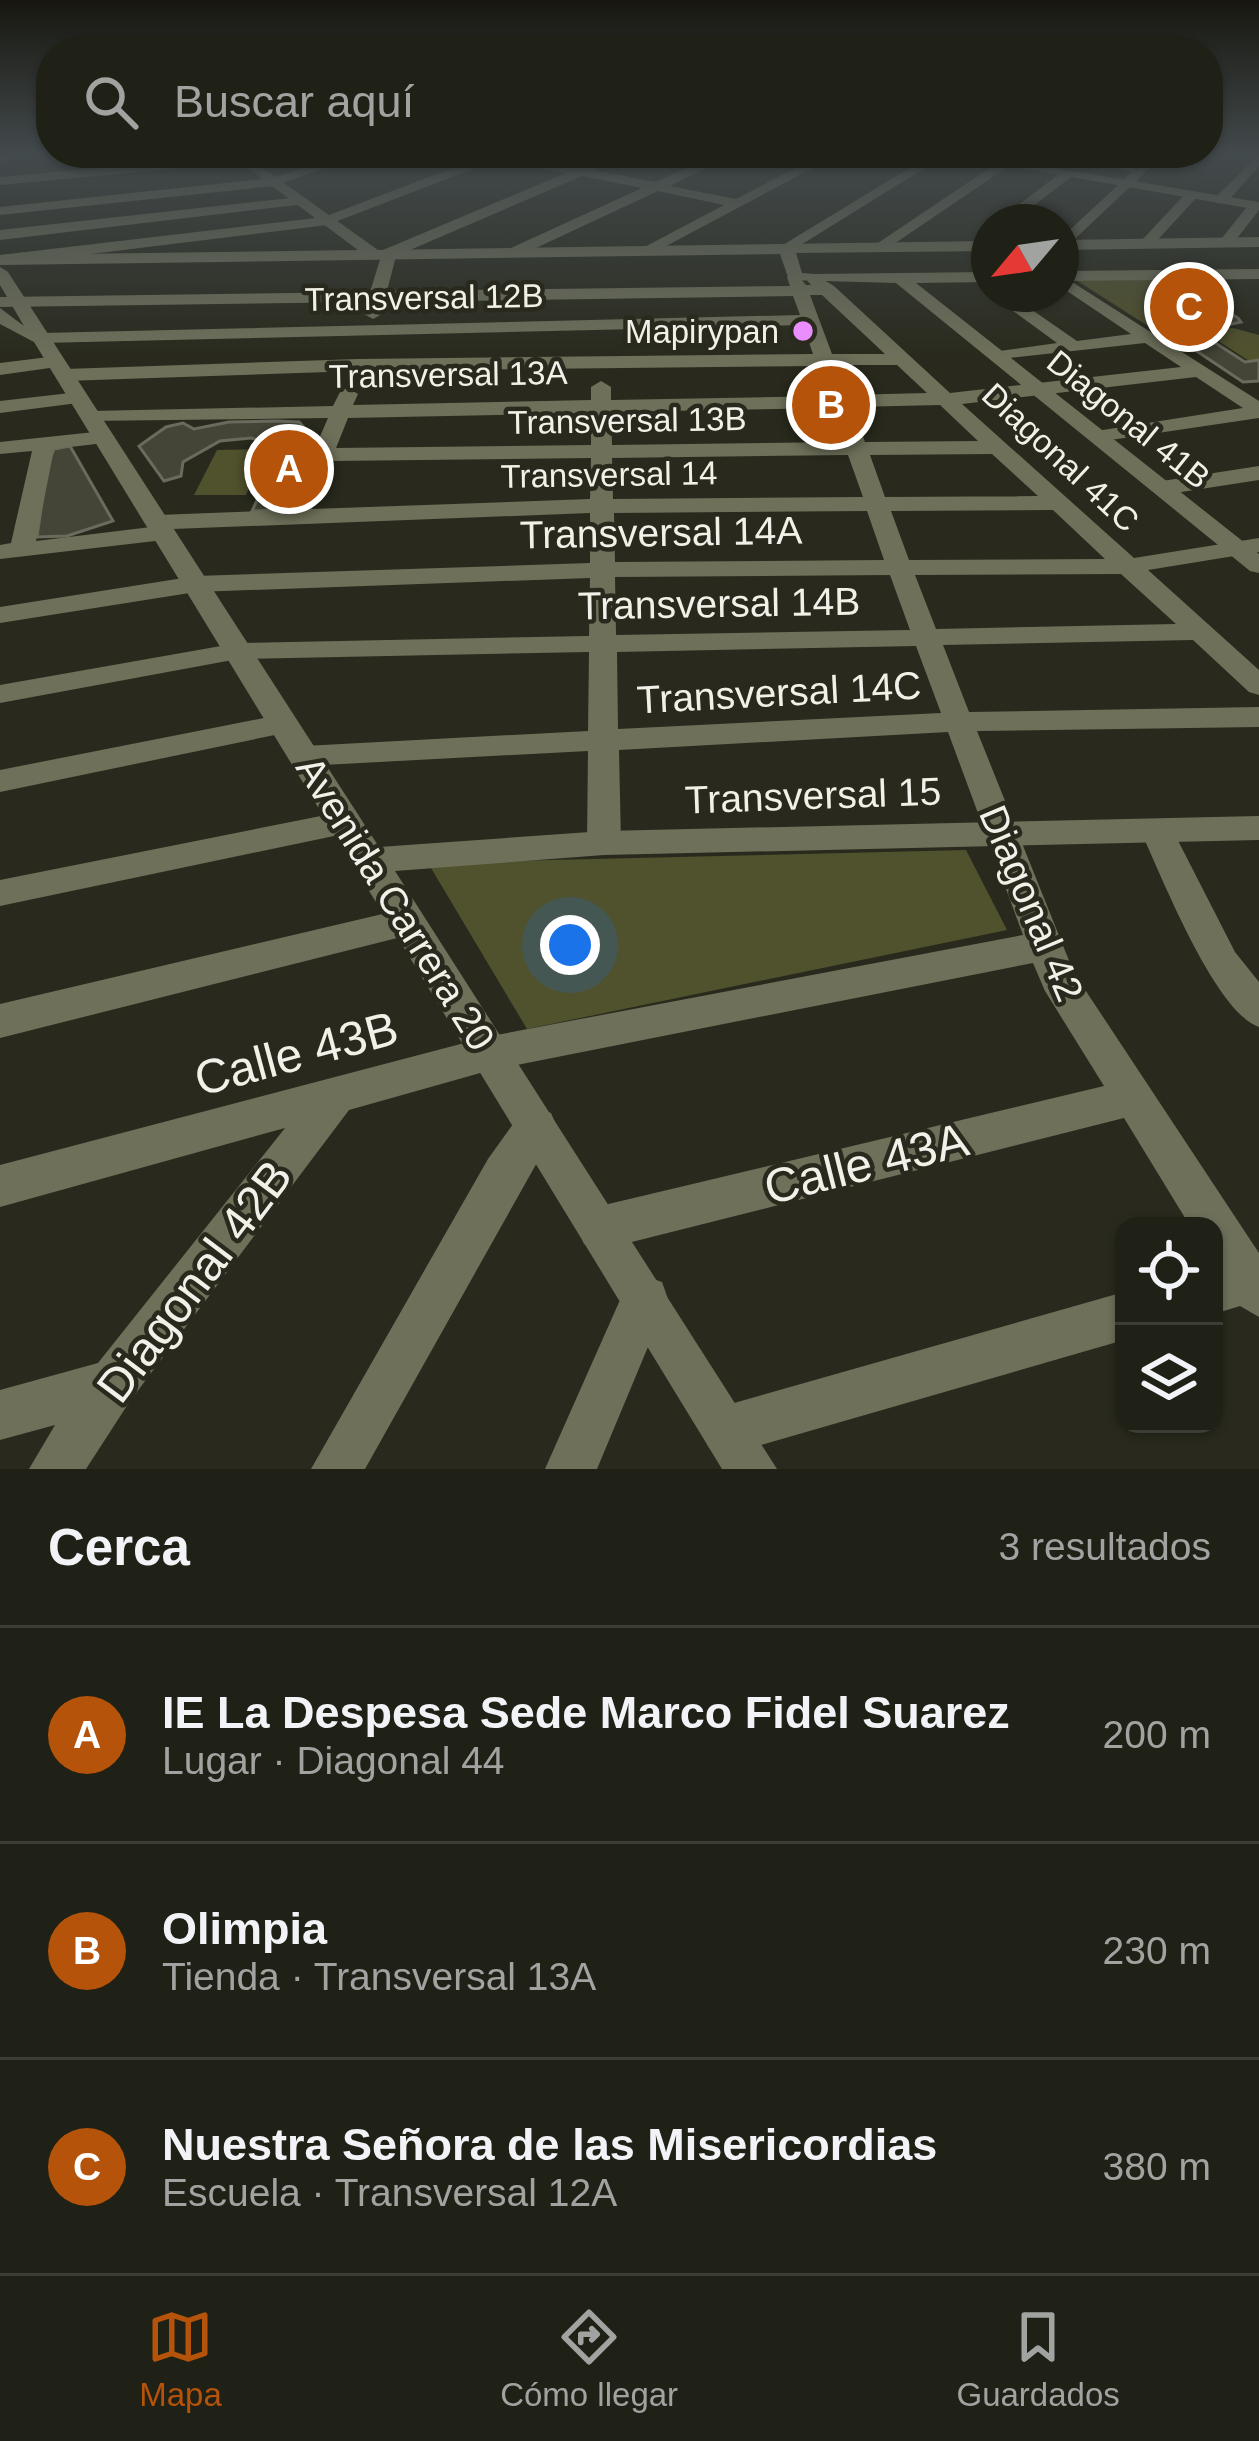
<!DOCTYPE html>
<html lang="es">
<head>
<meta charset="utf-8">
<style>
  :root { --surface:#1f2016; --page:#27281f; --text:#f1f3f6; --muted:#a1a3a1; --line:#3c3e35; --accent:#b45309 }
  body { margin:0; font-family:Arial,sans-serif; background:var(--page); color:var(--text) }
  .controls { position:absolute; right:36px; bottom:36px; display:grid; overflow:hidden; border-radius:24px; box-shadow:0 3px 9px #0004 }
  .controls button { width:108px; height:108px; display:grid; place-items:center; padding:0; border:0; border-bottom:3px solid var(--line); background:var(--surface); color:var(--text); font:60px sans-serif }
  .compass { position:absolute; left:971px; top:204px; width:108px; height:108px; border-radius:50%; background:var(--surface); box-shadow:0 3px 9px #0004; rotate:241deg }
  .you { position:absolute; left:570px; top:945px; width:42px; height:42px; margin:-30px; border:9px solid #fff; border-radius:50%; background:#1a73e8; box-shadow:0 0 0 18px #1a73e833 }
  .badge { display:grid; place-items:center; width:78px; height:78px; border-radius:50%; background:var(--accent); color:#fff; font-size:39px; font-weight:700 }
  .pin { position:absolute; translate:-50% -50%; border:6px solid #fff; box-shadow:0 3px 12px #0006 }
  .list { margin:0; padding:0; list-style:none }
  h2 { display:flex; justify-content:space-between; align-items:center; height:156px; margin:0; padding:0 48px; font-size:51px }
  h2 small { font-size:39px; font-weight:400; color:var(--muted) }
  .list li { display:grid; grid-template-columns:78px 1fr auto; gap:36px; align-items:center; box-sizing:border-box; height:216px; padding:0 48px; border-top:3px solid var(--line) }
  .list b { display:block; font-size:45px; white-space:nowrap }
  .list p { margin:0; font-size:39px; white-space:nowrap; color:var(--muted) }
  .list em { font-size:39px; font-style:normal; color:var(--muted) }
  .icon { flex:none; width:66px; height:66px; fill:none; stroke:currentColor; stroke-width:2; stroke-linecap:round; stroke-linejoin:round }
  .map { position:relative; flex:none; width:1259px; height:1469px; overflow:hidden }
  .search { position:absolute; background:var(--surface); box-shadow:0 3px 9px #0004; left:36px; right:36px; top:36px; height:132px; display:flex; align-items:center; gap:30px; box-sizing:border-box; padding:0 42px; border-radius:48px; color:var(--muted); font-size:45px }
  .sheet { height:804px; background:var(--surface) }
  nav { display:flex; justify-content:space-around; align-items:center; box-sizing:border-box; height:168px; border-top:3px solid var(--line); background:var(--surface); font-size:33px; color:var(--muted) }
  nav a { display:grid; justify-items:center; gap:6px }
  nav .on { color:var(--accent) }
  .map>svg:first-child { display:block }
</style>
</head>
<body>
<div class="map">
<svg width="1259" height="1469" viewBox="0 0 1259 1469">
  <rect width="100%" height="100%" fill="#292a1d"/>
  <g fill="#50512d">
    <polygon points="1174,278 1208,299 1193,301 1228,325 1202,330 1233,328 1259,335 1259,360 1249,361 1200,329 1162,335 1076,280"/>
    <polygon points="266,449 246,495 194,495 217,450"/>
    <polygon points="966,850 1007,930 527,1029 428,863"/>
  </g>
  <g fill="#444537" stroke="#6a6b5d" stroke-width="3">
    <polygon points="1208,299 1238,318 1241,322 1228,325 1191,300"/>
    <polygon points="1203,335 1245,362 1259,360 1259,381 1243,382 1177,338"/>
    <polygon points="276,421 299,422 317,441 291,509 252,511 277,458 278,450 272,444 251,438 220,441 183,462 181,476 164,481 139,446 166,427 183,423 194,429 229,422"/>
    <polygon points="70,446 113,521 67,536 37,537 47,466 54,449"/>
  </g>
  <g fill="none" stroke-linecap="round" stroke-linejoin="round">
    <g fill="#6e705a" fill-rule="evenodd">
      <polygon points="0,153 57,153 0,161"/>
      <polygon points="348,153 367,153 274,186 0,215 0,207 272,178"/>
      <path d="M 481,153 C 513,153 543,166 575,167 C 594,167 610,153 630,153 L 594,170 L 655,182 L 720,153 L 736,153 L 670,186 L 736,199 L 825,153 L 841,153 L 653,253 L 639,250 L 724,205 L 658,191 L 523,254 L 511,254 L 511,248 L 642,188 L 582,176 L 396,256 L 387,291 L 790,286 L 787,277 L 795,272 L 806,285 L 811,285 L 806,279 L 814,274 L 834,286 L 950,393 L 1181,367 L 1145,343 L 992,360 L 992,352 L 1057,343 L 990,294 L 1009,294 L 1077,341 L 1131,334 L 1061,287 L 1061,275 L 1259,401 L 1259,418 L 1097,442 L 1090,440 L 1090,432 L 1243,408 L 1196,377 L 962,404 L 1134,558 L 1259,538 L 1259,552 L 1148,570 L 1259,670 L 1259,695 L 1249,692 L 1193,640 L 943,645 L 969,712 L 1259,707 L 1259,727 L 977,731 L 1074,973 L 1259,1253 L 1259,1317 L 1240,1306 L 1214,1314 L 1214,1226 L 1190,1226 L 1124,1118 L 600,1250 L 584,1244 L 578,1228 L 584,1212 L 600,1206 L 1104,1086 L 1045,991 L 1033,963 L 491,1070 L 349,1110 L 130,1401 L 86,1469 L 29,1469 L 55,1425 L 0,1440 L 0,1390 L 98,1363 L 285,1128 L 0,1207 L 0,1165 L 491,1036 L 1023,935 L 948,732 L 619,750 L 621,843 L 616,852 L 604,855 L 592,852 L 587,843 L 588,751 L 304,766 L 289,756 L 304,746 L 588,731 L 589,652 L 238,659 L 0,703 L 0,685 L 238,643 L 589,636 L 590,578 L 196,592 L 0,623 L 0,607 L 196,576 L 590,563 L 590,513 L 173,529 L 172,538 L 164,540 L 0,559 L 0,545 L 11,543 L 32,451 L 0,454 L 0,442 L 104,431 L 115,437 L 104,443 L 54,449 L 36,541 L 151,527 L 146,522 L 158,515 L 288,510 L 328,418 L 84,421 L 84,413 L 91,411 L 333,406 L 341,390 L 348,388 L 358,394 L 353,405 L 591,400 L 591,387 L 601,381 L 611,387 L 611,400 L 828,396 L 817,366 L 358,371 L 65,381 L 55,375 L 65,369 L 358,359 L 813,354 L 803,325 L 41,343 L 32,338 L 41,333 L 800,315 L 793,296 L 385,302 L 382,314 L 373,319 L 364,314 L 368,302 L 0,307 L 0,297 L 370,292 L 383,250 L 566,173 L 499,159 L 327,225 L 1,265 L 0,255 L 324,217 L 484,156 ZM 810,295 L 822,295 L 885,354 L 832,354 ZM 836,365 L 897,365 L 927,393 L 847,395 ZM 940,405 L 978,441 L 865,442 L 852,407 ZM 832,408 L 844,442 L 612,445 L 611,412 ZM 591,413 L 591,445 L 336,448 L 348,418 ZM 992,454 L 1038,496 L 885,497 L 870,455 ZM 848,455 L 863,497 L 613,499 L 612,458 ZM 591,458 L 590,499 L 312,509 L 331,461 ZM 1053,510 L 1105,559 L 909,560 L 891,511 ZM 867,511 L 884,560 L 615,562 L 614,513 ZM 1121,574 L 1176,624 L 936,629 L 915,575 ZM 890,575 L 910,630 L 616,635 L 615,577 ZM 916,646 L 941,713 L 618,729 L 617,652 Z"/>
      <polygon points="934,153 949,153 791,251 778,248"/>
      <polygon points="1046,153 1139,165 1153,153 1166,153 1063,250 1061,238 1132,172"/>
      <polygon points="1259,154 1259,166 1226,203 1216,203 1216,197"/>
      <polygon points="242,155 247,162 0,185 0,177"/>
      <polygon points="1000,161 1012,164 885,250 872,247"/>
      <polygon points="1063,171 1075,174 1012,222 996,222"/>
      <polygon points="1187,192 1199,195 1151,247 1141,247 1141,241"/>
      <polygon points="300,197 305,204 0,240 0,230"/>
      <polygon points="1250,203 1259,203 1259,210 1231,246 1221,246 1218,243"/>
      <polygon points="57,356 66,362 64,366 0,375 0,363"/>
      <polygon points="79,392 89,398 86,402 0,413 0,401"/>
      <polygon points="1259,466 1259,480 1162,495 1151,488 1162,481"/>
      <polygon points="284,714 299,724 294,731 0,792 0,770"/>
      <polygon points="346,811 358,815 362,823 358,831 0,906 0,880"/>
      <path d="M 1157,820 L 1169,823 L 1235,952 L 1259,982 L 1259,1027 C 1215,1012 1162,877 1141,832 L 1145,823 Z"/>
      <polygon points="408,908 421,912 426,922 421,932 0,1038 0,1004"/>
      <polygon points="536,1108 551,1113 557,1127 365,1469 311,1469 488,1159 521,1113"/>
      <polygon points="645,1276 662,1282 668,1299 597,1469 545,1469 628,1282"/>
      <polygon points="1124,1292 1124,1340 727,1455 709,1448 702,1430 709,1412 727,1405"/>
    </g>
    <g fill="#6e705a" fill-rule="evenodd">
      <polygon points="228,153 242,153 378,250 989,241 989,251 796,253 802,273 814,274 989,272 989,282 916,283 1259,554 1259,573 1250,571 896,283 789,280 780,254 0,265 0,255 358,250"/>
      <polygon points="935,153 964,153 1259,202 1259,210"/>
      <polygon points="1259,237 1259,247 1061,250 1061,240"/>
      <polygon points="0,267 8,272 379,847 604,831 1259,816 1259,840 604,855 395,871 777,1469 722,1469 34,342 0,324 0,308 24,326 0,285"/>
      <polygon points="1259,269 1259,279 1061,281 1061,271"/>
    </g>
  </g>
  <linearGradient id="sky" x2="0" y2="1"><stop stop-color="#171710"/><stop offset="0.43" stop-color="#434a4c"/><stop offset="1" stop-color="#434a4c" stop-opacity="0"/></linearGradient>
  <rect width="1259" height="358" fill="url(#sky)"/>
  <circle fill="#ea8dfd" stroke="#292a1d" stroke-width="4.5" cx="803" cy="331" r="12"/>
  <g text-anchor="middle" stroke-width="9" stroke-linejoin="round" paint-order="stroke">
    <g font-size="33" fill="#f1f1e9" stroke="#292a1d">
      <text transform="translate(424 297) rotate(-1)" y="12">Transversal 12B</text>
      <text transform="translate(448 374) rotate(-1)" y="12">Transversal 13A</text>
      <text transform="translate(1129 419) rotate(39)" y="12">Diagonal 41B</text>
      <text transform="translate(627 420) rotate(-1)" y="12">Transversal 13B</text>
      <text transform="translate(1061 457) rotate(43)" y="12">Diagonal 41C</text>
      <text transform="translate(609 474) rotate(-1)" y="12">Transversal 14</text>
    </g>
    <g font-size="33" fill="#f1f1e9" stroke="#292a1d" text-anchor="end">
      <text x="779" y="343">Mapirypan</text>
    </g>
    <g font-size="39" fill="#f1f1e9" stroke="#292a1d">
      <text transform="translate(661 532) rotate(-1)" y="14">Transversal 14A</text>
      <text transform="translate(719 603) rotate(-1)" y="14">Transversal 14B</text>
      <text transform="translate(779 692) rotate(-3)" y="14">Transversal 14C</text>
      <text transform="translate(813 795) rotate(-2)" y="14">Transversal 15</text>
      <text transform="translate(396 903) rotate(58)" y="14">Avenida Carrera 20</text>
      <text transform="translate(1032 903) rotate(67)" y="14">Diagonal 42</text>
    </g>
    <g font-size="48" fill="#f1f1e9" stroke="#292a1d">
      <text transform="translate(296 1053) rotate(-15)" y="17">Calle 43B</text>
      <text transform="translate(866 1163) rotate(-14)" y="17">Calle 43A</text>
      <text transform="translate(194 1281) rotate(-53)" y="17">Diagonal 42B</text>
    </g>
  </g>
</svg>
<div class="controls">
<button><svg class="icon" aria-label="locate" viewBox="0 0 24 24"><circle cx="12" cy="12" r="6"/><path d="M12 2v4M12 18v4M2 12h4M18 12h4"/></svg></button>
<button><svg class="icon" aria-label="layers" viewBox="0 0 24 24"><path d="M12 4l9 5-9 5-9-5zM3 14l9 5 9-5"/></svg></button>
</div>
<svg class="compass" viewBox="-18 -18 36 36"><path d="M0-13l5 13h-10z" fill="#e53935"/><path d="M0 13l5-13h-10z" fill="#a1a3a1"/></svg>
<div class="you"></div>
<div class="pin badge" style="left:289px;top:469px">A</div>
<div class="pin badge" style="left:831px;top:405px">B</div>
<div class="pin badge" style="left:1189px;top:307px">C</div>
<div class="search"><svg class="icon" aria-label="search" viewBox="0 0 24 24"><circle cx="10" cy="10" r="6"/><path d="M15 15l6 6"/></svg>Buscar aquí</div>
</div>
<section class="sheet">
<h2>Cerca<small>3 resultados</small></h2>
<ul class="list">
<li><span class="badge">A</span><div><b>IE La Despesa Sede Marco Fidel Suarez</b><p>Lugar · Diagonal 44</p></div><em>200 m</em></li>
<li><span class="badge">B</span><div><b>Olimpia</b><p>Tienda · Transversal 13A</p></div><em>230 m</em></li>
<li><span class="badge">C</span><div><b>Nuestra Señora de las Misericordias</b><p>Escuela · Transversal 12A</p></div><em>380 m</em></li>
</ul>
</section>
<nav>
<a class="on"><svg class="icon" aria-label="map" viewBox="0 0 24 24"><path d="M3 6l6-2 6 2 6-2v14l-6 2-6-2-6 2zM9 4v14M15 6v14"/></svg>Mapa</a>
<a><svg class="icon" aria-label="directions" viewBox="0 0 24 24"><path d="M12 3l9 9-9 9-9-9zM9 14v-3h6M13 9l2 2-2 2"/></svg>Cómo llegar</a>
<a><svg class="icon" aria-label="saved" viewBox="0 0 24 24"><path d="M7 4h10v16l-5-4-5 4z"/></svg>Guardados</a>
</nav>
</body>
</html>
